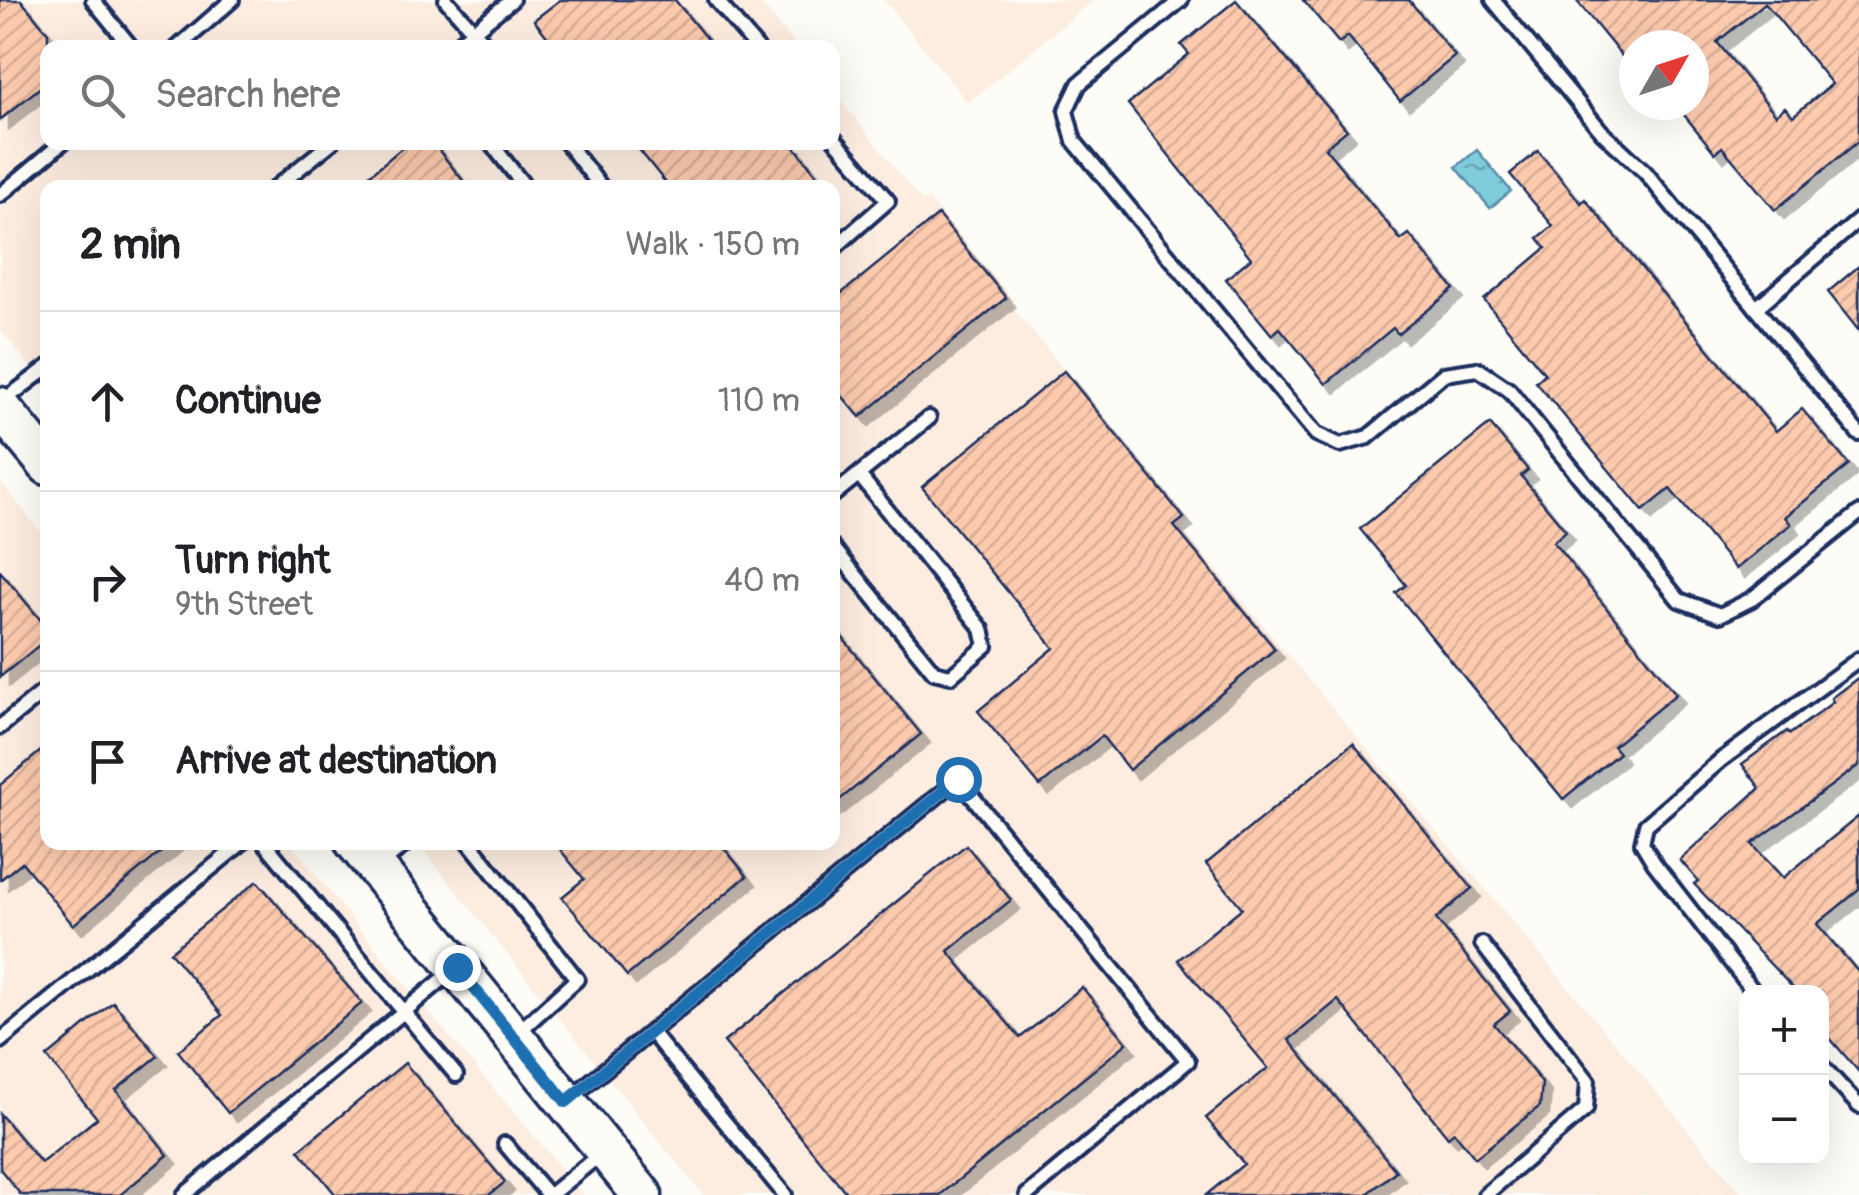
<!DOCTYPE html>
<html lang="en">
<head>
<meta charset="utf-8">
<style>
  :root { --surface:#fff; --page:#f6f6f6; --text:#202124; --muted:#757577; --line:#e0e0e0 }
  body { margin:0; font-family:Pangolin,sans-serif; background:var(--page); color:var(--text) }
  .controls { position:absolute; right:30px; bottom:30px; display:grid; overflow:hidden; border-radius:20px; box-shadow:0 10px 40px #0002 }
  .controls button { width:90px; height:90px; display:grid; place-items:center; padding:0; border:0; border-bottom:2px solid var(--line); background:var(--surface); color:var(--text); font:50px sans-serif }
  .compass { position:absolute; left:1619px; top:30px; width:90px; height:90px; border-radius:50%; background:var(--surface); box-shadow:0 10px 40px #0002; rotate:51deg }
  .stop { position:absolute; width:30px; height:30px; margin:-22px; border:8px solid #1f6fb2; border-radius:50%; background:#fff }
  .stop.end { background:#1f6fb2; border-color:#fff; box-shadow:0 2px 10px #0008 }
  .list { margin:0; padding:0; list-style:none }
  h2 { display:flex; justify-content:space-between; align-items:center; height:130px; margin:0; padding:0 40px; font-size:42px }
  h2 small { font-size:32px; font-weight:400; color:var(--muted) }
  .list li { display:grid; grid-template-columns:65px 1fr auto; gap:30px; align-items:center; box-sizing:border-box; height:180px; padding:0 40px; border-top:2px solid var(--line) }
  .list b { display:block; font-size:38px; white-space:nowrap }
  .list p { margin:0; font-size:32px; white-space:nowrap; color:var(--muted) }
  .list em { font-size:32px; font-style:normal; color:var(--muted) }
  .icon { flex:none; width:55px; height:55px; fill:none; stroke:currentColor; stroke-width:2; stroke-linecap:round; stroke-linejoin:round }
  .map { position:relative; flex:none; width:1859px; height:1195px; overflow:hidden }
  .search { position:absolute; background:var(--surface); box-shadow:0 10px 40px #0002; left:40px; top:40px; width:800px; height:110px; display:flex; align-items:center; gap:25px; box-sizing:border-box; padding:0 35px; border-radius:20px; color:var(--muted); font-size:38px }
  .panel { position:absolute; background:var(--surface); box-shadow:0 10px 40px #0002; left:40px; top:180px; width:800px; height:670px; border-radius:20px }
  .map>svg:first-child { display:block }
</style>
</head>
<body>
<div class="map">
<svg width="1859" height="1195" viewBox="0 0 1859 1195">
  <defs>
    <pattern id="water-ripples" width="26" height="14" patternUnits="userSpaceOnUse" patternTransform="scale(2.5)"><rect width="26" height="14" fill="#7fccdd"/><path d="M2 4q2-2 4 0t4 0M15 11q2-2 4 0t4 0" fill="none" stroke="#67a6b6"/></pattern>
    <pattern id="building-hatch" width="6" height="6" patternUnits="userSpaceOnUse" patternTransform="scale(2.5)"><rect width="6" height="6" fill="#fdcaad"/><path d="M-1 1l2-2M0 6l6-6M5 7l2-2" fill="none" stroke="#d8ae97"/></pattern>
    <filter id="shadow"><feDropShadow dx="9" dy="9" stdDeviation="0" flood-color="#0004"/></filter>
  </defs>
  <rect width="100%" height="100%" fill="#fdfcf7"/>
  <filter id="ink" filterUnits="userSpaceOnUse"><feTurbulence type="fractalNoise" baseFrequency=".01" numOctaves="2"/><feDisplacementMap in="SourceGraphic" scale="20" xChannelSelector="R" yChannelSelector="G"/><feConvolveMatrix kernelMatrix="1 2 1 2 8 2 1 2 1" color-interpolation-filters="sRGB"/></filter>
  <g filter="url(#ink)">
    <g fill="#fdede1">
      <polygon points="0,0 758,0 797,47 48,48 48,142 832,142 833,91 922,201 929,199 1013,300 1010,304 1190,522 1182,529 1743,1195 703,1195 417,843 832,842 832,188 48,188 47,388 0,329"/>
      <polygon points="884,0 1094,0 968,103"/>
      <polygon points="0,481 47,540 48,842 290,843 394,971 584,1195 0,1195"/>
    </g>
    <polygon fill="url(#water-ripples)" stroke="#578daa" stroke-width="2.5" points="1477,150 1511,191 1490,208 1456,167"/>
    <g fill="url(#building-hatch)" stroke="#1b2f5e" stroke-width="2.5" fill-rule="evenodd" filter="url(#shadow)">
      <polygon points="0,0 21,0 48,33 48,81 0,120"/>
      <polygon points="560,0 675,0 714,48 556,48 534,20"/>
      <polygon points="1236,0 1347,130 1325,148 1401,240 1409,234 1454,289 1398,334 1393,328 1326,384 1280,328 1272,335 1226,279 1251,258 1128,104 1189,54 1181,45"/>
      <polygon points="1303,0 1409,0 1455,56 1400,101 1348,36 1339,43"/>
      <path d="M 1576,0 L 1859,0 L 1859,141 L 1775,210 L 1722,147 L 1715,153 L 1676,105 L 1694,105 L 1694,45 L 1634,45 L 1634,71 ZM 1765,3 L 1832,84 L 1793,116 L 1785,107 L 1776,115 L 1717,42 Z"/>
      <polygon points="409,142 432,142 469,188 354,188"/>
      <polygon points="633,142 791,142 827,188 670,188"/>
      <polygon points="1538,151 1581,203 1585,199 1776,431 1802,409 1849,465 1785,517 1791,524 1736,569 1670,489 1643,511 1536,382 1545,374 1484,300 1546,248 1538,238 1553,226 1510,174"/>
      <polygon points="938,215 1006,298 860,417 832,384 832,301"/>
      <polygon points="1859,266 1859,331 1828,292"/>
      <polygon points="1064,371 1184,518 1174,526 1275,649 1129,770 1102,736 1040,786 978,711 1054,648 922,487"/>
      <polygon points="1490,424 1528,470 1521,476 1566,531 1553,542 1676,694 1613,746 1619,753 1563,799 1396,593 1406,585 1360,529"/>
      <polygon points="0,571 48,629 48,638 0,677"/>
      <polygon points="832,625 921,734 832,806"/>
      <polygon points="1859,677 1859,765 1752,844 1783,878 1859,816 1859,890 1817,924 1859,973 1859,1072 1822,1029 1822,992 1797,992 1694,884 1698,881 1680,860 1760,788 1742,764 1787,731 1790,734 1812,718 1833,702 1831,698"/>
      <polygon points="1353,743 1472,888 1436,919 1510,1011 1494,1024 1542,1083 1540,1106 1475,1158 1454,1132 1448,1137 1338,1000 1289,1040 1396,1171 1366,1195 1206,1195 1244,1164 1206,1118 1268,1068 1178,960 1242,908 1206,864"/>
      <polygon points="48,745 48,842 173,842 73,925 22,862 0,880 0,785"/>
      <polygon points="554,842 719,842 747,876 627,976 562,897 584,879"/>
      <polygon points="966,845 1011,900 948,951 1020,1038 1082,987 1127,1043 940,1195 848,1195 724,1042"/>
      <polygon points="257,881 362,1003 228,1113 178,1051 222,1015 170,952"/>
      <polygon points="113,1002 158,1056 116,1090 168,1155 120,1195 21,1195 0,1169 0,1114 41,1163 97,1118 47,1057"/>
      <polygon points="405,1063 505,1182 489,1195 336,1195 299,1150"/>
    </g>
    <g fill="none" stroke-linecap="round" stroke-linejoin="round">
      <g stroke="#1b2f5e" stroke-width="20">
        <g id="lane">
          <polyline points="93,0 132,48"/>
          <polyline points="446,0 489,48"/>
          <polyline points="716,0 757,48"/>
          <polyline points="1181,0 1079,84 1066,111 1074,141 1316,434 1340,445 1368,437 1444,374 1478,369 1509,390 1679,600 1720,615 1752,599 1859,513"/>
          <polyline points="1493,0 1602,132 1645,172 1859,434"/>
          <polyline points="177,48 232,0"/>
          <polyline points="452,48 512,0"/>
          <polyline points="832,136 888,201 832,250"/>
          <polyline points="490,142 526,188"/>
          <polyline points="566,142 602,188"/>
          <polyline points="275,188 332,142"/>
          <polyline points="0,195 63,142"/>
          <polyline points="1756,308 1859,220"/>
          <polyline points="2,402 48,367"/>
          <polyline points="832,496 929,418"/>
          <polyline points="832,546 934,672 951,676 986,646 982,629 859,475"/>
          <polyline points="0,727 48,688"/>
          <polyline points="264,842 456,1075"/>
          <polyline points="469,842 577,979 515,1035"/>
          <polyline points="378,867 408,842"/>
          <polyline points="1482,944 1588,1081 1586,1109 1485,1195"/>
          <polyline points="1754,992 1654,863 1642,843 1646,825 1721,760 1859,659"/>
          <polyline points="651,1032 785,1195"/>
          <polyline points="0,1041 243,842"/>
          <polyline points="1822,1066 1859,1106"/>
          <polyline points="568,1100 958,779 1188,1061 1027,1195"/>
          <polyline points="505,1144 548,1195"/>
          <polyline points="184,1195 455,969"/>
          <polyline points="550,1195 603,1152"/>
        </g>
      </g>
      <g stroke="#1b2f5e" stroke-width="45">
        <g id="secondary">
          <polyline points="0,407 48,465"/>
          <polyline points="355,842 642,1195"/>
        </g>
      </g>
      <use href="#lane" stroke="#fdfcf7" stroke-width="12"/>
      <use href="#secondary" stroke="#fdfcf7" stroke-width="38"/>
    </g>
  </g>
  <g fill="none" stroke-linecap="round" stroke-linejoin="round" filter="url(#ink)">
    <polyline stroke="#1f6fb2" stroke-width="12" points="457,967 566,1102 958,779"/>
  </g>
</svg>
<div class="controls">
<button>+</button>
<button>−</button>
</div>
<svg class="compass" viewBox="-18 -18 36 36"><path d="M0-13l5 13h-10z" fill="#e53935"/><path d="M0 13l5-13h-10z" fill="#757577"/></svg>
<div class="stop" style="left:958px;top:779px"></div>
<div class="stop end" style="left:457px;top:967px"></div>
<div class="search"><svg class="icon" aria-label="search" viewBox="0 0 24 24"><circle cx="10" cy="10" r="6"/><path d="M15 15l6 6"/></svg>Search here</div>
<section class="panel">
<h2>2 min<small>Walk · 150 m</small></h2>
<ul class="list">
<li><svg class="icon" aria-label="ahead" viewBox="0 0 24 24"><path d="M12 20V5M6 11l6-6 6 6"/></svg><div><b>Continue</b></div><em>110 m</em></li>
<li><svg class="icon" aria-label="right" viewBox="0 0 24 24"><path d="M7 20v-9h11M14 6l5 5-5 5"/></svg><div><b>Turn right</b><p>9th Street</p></div><em>40 m</em></li>
<li><svg class="icon" aria-label="arrive" viewBox="0 0 24 24"><path d="M6 21V4h12l-3 4 3 4H6"/></svg><div><b>Arrive at destination</b></div></li>
</ul>
</section>
</div>
</body>
</html>
